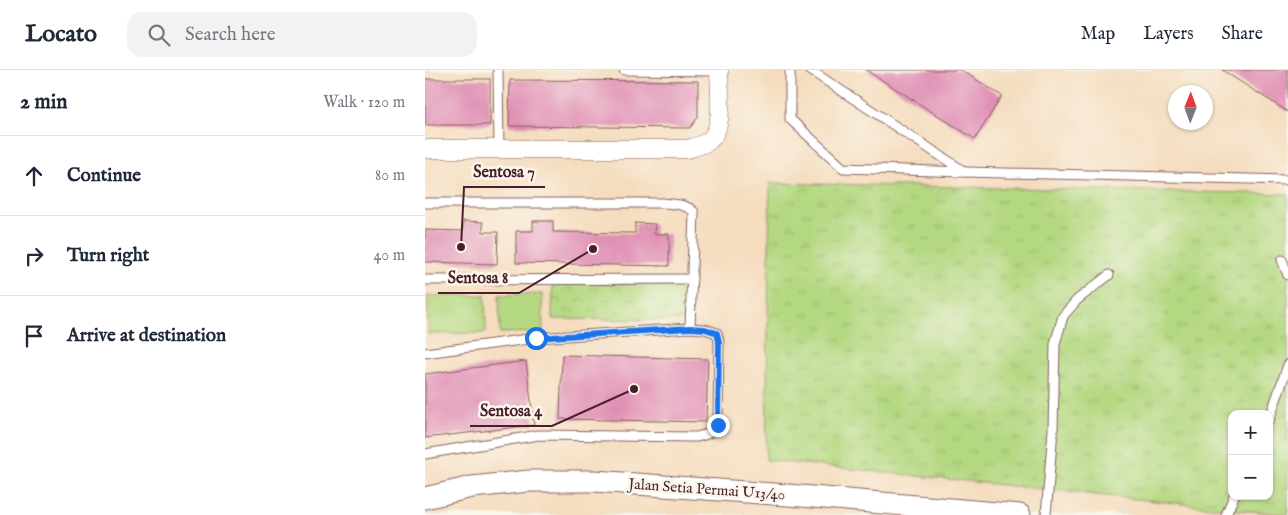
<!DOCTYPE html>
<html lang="en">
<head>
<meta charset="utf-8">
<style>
  :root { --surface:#fff; --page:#f2f2f3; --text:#1f2937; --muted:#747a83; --line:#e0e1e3 }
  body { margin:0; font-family:"IM FELL English",serif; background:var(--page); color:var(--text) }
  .controls { position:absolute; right:15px; bottom:15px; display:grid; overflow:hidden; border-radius:10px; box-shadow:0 1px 4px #0004 }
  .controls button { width:45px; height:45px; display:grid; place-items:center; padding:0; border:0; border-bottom:1px solid var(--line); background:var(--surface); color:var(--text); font:25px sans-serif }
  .compass { position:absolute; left:743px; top:15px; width:45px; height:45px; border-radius:50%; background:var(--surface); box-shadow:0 1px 4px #0004; rotate:1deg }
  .stop { position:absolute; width:15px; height:15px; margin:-11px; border:4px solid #1a73e8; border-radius:50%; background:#fff }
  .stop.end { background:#1a73e8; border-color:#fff; box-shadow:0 1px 5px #0008 }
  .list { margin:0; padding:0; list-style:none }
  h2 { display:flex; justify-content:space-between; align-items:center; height:65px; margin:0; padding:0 20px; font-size:21px }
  h2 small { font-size:16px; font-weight:400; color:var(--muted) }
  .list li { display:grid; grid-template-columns:32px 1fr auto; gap:15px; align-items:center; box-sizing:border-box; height:80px; padding:0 20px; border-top:1px solid var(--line) }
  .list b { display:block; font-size:19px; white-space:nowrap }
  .list em { font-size:16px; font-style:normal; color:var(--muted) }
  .icon { flex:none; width:28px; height:28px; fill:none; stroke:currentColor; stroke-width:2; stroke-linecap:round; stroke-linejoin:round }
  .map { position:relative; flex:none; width:863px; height:445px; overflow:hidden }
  header { display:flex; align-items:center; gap:30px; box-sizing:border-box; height:70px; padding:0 25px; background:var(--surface); border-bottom:1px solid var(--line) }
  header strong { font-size:24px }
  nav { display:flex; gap:28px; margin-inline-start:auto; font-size:18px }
  .search { width:350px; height:45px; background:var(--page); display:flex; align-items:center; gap:12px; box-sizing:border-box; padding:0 18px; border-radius:15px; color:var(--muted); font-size:19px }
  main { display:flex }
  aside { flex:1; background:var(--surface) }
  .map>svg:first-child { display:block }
</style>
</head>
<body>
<header>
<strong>Locato</strong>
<div class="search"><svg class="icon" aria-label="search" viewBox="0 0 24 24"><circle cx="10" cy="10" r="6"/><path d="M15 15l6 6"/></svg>Search here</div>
<nav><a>Map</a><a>Layers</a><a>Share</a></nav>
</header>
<main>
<aside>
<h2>2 min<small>Walk · 120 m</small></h2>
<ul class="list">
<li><svg class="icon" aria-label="ahead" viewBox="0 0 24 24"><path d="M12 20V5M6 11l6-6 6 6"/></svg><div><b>Continue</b></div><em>80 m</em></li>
<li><svg class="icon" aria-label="right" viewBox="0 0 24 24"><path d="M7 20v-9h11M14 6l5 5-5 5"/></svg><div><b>Turn right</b></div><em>40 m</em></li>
<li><svg class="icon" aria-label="arrive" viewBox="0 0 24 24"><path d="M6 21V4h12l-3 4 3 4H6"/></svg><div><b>Arrive at destination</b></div></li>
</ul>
</aside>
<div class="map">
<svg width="863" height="445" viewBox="0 0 863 445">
  <defs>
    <pattern id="grass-tufts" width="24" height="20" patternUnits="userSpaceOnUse" patternTransform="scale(1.25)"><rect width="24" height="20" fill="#b4d881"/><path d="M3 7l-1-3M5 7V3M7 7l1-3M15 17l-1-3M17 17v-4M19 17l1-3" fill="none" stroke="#9cb970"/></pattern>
    <pattern id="park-crowns" width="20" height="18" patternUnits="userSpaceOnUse" patternTransform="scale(1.25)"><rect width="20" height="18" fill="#b4d881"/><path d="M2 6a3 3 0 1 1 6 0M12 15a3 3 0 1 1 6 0" fill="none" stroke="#9cb970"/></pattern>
  </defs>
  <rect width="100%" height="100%" fill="#fbf7ec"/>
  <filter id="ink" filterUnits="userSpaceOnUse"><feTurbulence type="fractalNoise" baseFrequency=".02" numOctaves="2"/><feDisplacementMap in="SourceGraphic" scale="10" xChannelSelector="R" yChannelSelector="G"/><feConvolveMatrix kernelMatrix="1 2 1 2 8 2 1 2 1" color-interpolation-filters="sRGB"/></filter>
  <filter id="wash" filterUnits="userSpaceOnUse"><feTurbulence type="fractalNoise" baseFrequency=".0096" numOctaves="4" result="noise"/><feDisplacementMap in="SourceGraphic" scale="20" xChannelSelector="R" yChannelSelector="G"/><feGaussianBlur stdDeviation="1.12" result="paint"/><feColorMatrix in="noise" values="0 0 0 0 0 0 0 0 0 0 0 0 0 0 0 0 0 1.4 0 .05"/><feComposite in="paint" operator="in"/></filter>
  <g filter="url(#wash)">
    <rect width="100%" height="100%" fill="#f4dcbd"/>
    <path fill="url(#grass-tufts)" stroke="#7f7c56" fill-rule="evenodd" d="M 345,113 L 863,124 L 863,445 L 341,390 ZM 807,344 L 844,344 L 844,426 L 807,426 Z"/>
    <polygon fill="url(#park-crowns)" stroke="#7f7c56" points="128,213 261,215 260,250 127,249"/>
    <g fill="#b4d881" stroke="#7f7c56">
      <polygon points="117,224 118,262 75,263 74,225"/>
      <polygon points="60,225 61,263 3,264 3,226"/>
    </g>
    <g id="blocks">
      <g fill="#df8db3">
        <polygon points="441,0 536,0 577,26 550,69"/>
        <polygon points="797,0 863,0 863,42"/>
        <rect x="0" y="9" width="65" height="46"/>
        <polygon points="85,10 273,11 273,47 265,58 84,56"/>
        <polygon points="38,151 58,152 58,162 73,162 72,194 0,192 0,160 38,161"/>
        <polygon points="108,151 128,151 128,162 210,163 210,153 230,154 229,164 244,164 244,196 91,193 91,161 108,161"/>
        <polygon points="137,285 283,289 281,352 135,349"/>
        <polygon points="101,291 109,355 0,368 0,304"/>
      </g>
    </g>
  </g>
  <g filter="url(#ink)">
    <use href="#blocks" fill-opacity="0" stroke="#86615e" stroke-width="1"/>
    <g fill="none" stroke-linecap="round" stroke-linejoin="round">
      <g stroke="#86615e" stroke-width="11">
        <g id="service">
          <polyline points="73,0 74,79"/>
          <polyline points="199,0 294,1"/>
          <polyline points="365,0 365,49 418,98 540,102 863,110"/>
          <polyline points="385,0 540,102"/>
          <path d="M 0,133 L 238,133 C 248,134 262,134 269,142 L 265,258"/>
          <polyline points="857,190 863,205"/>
          <polyline points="0,210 267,209"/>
          <path d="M 0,283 L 111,268 L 265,258 L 280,259 L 292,263 L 294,272 L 293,355 C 287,363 281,365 271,367 L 114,365 L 0,384"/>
          <polyline points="844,350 863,295"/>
          <polyline points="621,445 628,360 630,274 638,246 652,230 684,205"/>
          <polyline points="801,445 809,426"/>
        </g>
      </g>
      <g stroke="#86615e" stroke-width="19">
        <path id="minor" d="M 0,79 L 262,79 C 269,77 279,75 285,70 C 300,56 294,19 294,0"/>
      </g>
      <g stroke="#86615e" stroke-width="23">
        <polyline id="tertiary" points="0,428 47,417 104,411 170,411 376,426 595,445"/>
      </g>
      <use href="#service" stroke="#fff" stroke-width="9"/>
      <use href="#minor" stroke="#fff" stroke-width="18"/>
      <use href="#tertiary" stroke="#fff" stroke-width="21"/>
    </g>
  </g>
  <g fill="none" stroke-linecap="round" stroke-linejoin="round" filter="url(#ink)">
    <polyline stroke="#1a73e8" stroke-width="6" points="111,268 265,258 280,259 292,263 294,272 293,355"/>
  </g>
  <g text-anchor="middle" stroke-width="5" stroke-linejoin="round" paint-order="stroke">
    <g font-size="15" fill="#4a1f2b" stroke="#fbf7ec">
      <text transform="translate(282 419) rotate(4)" y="5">Jalan Setia Permai U13/40</text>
    </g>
  </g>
  <path fill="none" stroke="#4a1f2b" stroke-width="2" d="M36 177L39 117H120M168 179L94 223H13M209 319L127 356H45"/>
  <g fill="#4a1f2b" stroke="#fbf7ec" stroke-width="2">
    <circle cx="36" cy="177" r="5"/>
    <circle cx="168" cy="179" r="5"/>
    <circle cx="209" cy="319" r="5"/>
  </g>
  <g font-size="16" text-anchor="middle" font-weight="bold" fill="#4a1f2b" stroke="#fbf7ec" stroke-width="5" stroke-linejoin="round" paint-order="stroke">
    <text x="79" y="107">Sentosa 7</text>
    <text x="53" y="213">Sentosa 8</text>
    <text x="86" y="346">Sentosa 4</text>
  </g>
</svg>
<div class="controls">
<button>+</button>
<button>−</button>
</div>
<svg class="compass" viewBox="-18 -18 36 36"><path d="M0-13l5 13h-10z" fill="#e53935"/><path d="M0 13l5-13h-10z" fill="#747a83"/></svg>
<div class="stop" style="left:111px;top:268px"></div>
<div class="stop end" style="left:293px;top:355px"></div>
</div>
</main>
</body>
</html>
